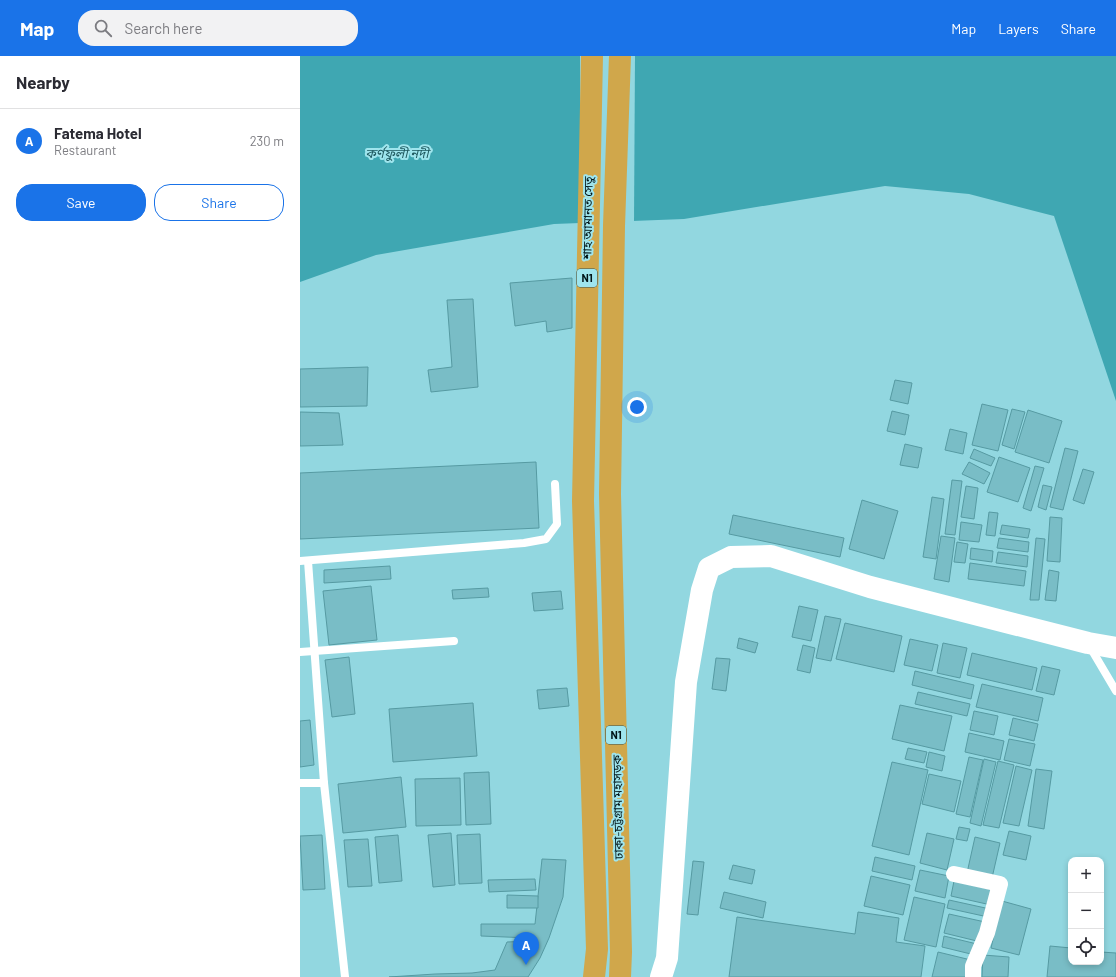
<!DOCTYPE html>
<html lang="en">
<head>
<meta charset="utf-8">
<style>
  :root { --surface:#fff; --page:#f2f2f3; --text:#2b2b33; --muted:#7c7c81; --line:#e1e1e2; --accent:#1a73e8 }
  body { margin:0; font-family:Barlow,"Noto Sans Bengali",sans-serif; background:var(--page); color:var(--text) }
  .controls { position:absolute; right:12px; bottom:12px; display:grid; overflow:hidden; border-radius:8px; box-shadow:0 2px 6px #0003 }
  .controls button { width:36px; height:36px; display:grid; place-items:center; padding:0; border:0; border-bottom:1px solid var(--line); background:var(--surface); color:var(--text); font:20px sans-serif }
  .you { position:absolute; left:337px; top:351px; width:14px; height:14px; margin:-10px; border:3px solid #fff; border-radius:50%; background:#1a73e8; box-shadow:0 0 0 6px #1a73e833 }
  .badge { display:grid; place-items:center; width:26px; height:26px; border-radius:50%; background:var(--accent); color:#fff; font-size:13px; font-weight:700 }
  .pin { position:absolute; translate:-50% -33px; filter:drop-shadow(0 1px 2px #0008) }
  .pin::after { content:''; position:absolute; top:21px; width:14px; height:12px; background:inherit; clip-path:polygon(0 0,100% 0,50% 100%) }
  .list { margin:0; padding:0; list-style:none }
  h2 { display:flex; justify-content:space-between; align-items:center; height:52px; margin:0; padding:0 16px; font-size:17px }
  h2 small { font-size:13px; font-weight:400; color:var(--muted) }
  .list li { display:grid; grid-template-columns:26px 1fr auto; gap:12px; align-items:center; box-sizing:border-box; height:64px; padding:0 16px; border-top:1px solid var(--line) }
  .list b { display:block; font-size:15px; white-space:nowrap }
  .list p { margin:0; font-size:13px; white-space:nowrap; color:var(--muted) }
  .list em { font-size:13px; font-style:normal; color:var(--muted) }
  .actions { display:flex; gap:8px; padding:12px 16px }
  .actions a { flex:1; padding:9px 0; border:1px solid var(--accent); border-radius:16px; text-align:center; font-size:14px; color:var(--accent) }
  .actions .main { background:var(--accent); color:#fff }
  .icon { flex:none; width:22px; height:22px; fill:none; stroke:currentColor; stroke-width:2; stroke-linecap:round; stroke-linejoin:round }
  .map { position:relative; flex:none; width:816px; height:921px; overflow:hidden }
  header { display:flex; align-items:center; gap:24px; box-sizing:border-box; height:56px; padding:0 20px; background:var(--accent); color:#fff }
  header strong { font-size:19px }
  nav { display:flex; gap:22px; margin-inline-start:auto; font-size:14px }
  .search { width:280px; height:36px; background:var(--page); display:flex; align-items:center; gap:10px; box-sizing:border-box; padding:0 14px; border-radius:16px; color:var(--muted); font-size:15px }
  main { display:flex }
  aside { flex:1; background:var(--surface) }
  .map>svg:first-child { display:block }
</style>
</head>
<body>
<header>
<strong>Map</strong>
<div class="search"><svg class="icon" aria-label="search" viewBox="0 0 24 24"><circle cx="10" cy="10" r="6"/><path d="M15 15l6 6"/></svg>Search here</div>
<nav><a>Map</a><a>Layers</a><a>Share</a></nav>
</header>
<main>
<aside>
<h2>Nearby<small></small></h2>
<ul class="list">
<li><span class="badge">A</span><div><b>Fatema Hotel</b><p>Restaurant</p></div><em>230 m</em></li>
</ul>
<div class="actions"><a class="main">Save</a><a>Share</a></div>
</aside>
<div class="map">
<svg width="816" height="921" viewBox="0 0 816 921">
  <rect width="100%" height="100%" fill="#92d7e0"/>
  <polygon fill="#3fa7b2" points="0,0 816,0 816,345 754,160 669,138 585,130 384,163 254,168 76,199 0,226"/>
  <polygon fill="#92d7e0" points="280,0 335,0 334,166 280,169"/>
  <g fill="#79bdc6" stroke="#569aa2">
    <polygon points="272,222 272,272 247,276 246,265 215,270 210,227"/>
    <polygon points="173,243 178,331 131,336 128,314 152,311 147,244"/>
    <polygon points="68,311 67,350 0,351 0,313"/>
    <polygon points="595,324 612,327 608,348 590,344"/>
    <polygon points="682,348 708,354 698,395 672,389"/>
    <polygon points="712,353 725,356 714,393 702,389"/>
    <polygon points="728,354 762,365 749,407 715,396"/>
    <polygon points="592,355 609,359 605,379 587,375"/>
    <polygon points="0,356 39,357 43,389 0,390"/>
    <polygon points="650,373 667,377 663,398 645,394"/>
    <polygon points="605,388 622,392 618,412 600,409"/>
    <polygon points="765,392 778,395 763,454 750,451"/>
    <polygon points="674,393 695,402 691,410 670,402"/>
    <polygon points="699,401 730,412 718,446 687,436"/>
    <polygon points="236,406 239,472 0,483 0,417"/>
    <polygon points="669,406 690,417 684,428 662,418"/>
    <polygon points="735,410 744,412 731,455 723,452"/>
    <polygon points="783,413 794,416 784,448 773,444"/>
    <polygon points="652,424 662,425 655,479 645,478"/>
    <polygon points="743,429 752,431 746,454 738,451"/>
    <polygon points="666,430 678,432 674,463 661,461"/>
    <polygon points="632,441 644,443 636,503 623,501"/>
    <polygon points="562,444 598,455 584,503 549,493"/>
    <polygon points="689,456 698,457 695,480 686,479"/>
    <polygon points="433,459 544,482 540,501 429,478"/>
    <polygon points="750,461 762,462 760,506 747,505"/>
    <polygon points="661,466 682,469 679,486 659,484"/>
    <polygon points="702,469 730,473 728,482 700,478"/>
    <polygon points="641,480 655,482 649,526 634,523"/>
    <polygon points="699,482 729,486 728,496 697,492"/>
    <polygon points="736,482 745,483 739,544 730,544"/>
    <polygon points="657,486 668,488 665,507 654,506"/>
    <polygon points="671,492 693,495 692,506 670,503"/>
    <polygon points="698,496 728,500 727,511 696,507"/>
    <polygon points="670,507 726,515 724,530 668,523"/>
    <polygon points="90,510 91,523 24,527 24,514"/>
    <polygon points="749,514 759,516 756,545 745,544"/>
    <polygon points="71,530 77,584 29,589 23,535"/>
    <polygon points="188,532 189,541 153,543 152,534"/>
    <polygon points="261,535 263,553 234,555 232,537"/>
    <polygon points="499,550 518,554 511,585 492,581"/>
    <polygon points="525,560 541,563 531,605 516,602"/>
    <polygon points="545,567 602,580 594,616 536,603"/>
    <polygon points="439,582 458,587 455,597 437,592"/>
    <polygon points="610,583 638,589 632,615 604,609"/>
    <polygon points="643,587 667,592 660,622 637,617"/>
    <polygon points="503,589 515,592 510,617 497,614"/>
    <polygon points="672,597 737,612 732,634 667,619"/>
    <polygon points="49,601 55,658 32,661 25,604"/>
    <polygon points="416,602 430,603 426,635 412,633"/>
    <polygon points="742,610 760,614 754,639 736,635"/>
    <polygon points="615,615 674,629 671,643 612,629"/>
    <polygon points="682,628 743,642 738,665 676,651"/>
    <polygon points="267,632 269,650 239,653 237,634"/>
    <polygon points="618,636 670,648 667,660 615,648"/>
    <polygon points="173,647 177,700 93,706 89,653"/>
    <polygon points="600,649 652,660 644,695 592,683"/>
    <polygon points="674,655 698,660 694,679 670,674"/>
    <polygon points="713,662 738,668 734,685 709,679"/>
    <polygon points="10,664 14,709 0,711 0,665"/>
    <polygon points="669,677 704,685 700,704 665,696"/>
    <polygon points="709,683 735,688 730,710 704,704"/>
    <polygon points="608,692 627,696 624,707 605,703"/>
    <polygon points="629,696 645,700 642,715 626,711"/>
    <polygon points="669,701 683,704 670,761 656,758"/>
    <polygon points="684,703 696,706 681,770 670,767"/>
    <polygon points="698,705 714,709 699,772 683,769"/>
    <polygon points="592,706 628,714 609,799 572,790"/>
    <polygon points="716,710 732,714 719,770 703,767"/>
    <polygon points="736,713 752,715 744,773 728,770"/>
    <polygon points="189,716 191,768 166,769 164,717"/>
    <polygon points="629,718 661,725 654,756 622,748"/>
    <polygon points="101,721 106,771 43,777 38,728"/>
    <polygon points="160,722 161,769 116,770 115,723"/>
    <polygon points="659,771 670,773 667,785 656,783"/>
    <polygon points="709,775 731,780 726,804 703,799"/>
    <polygon points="151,777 155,829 133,831 128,779"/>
    <polygon points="627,777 654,783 647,814 620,807"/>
    <polygon points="180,778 182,827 159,828 157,779"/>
    <polygon points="22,779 25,833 3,834 0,780"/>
    <polygon points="98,779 102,825 79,827 75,781"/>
    <polygon points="675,781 700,787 692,822 667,817"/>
    <polygon points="68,783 72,830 48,831 44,784"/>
    <polygon points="575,801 615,810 612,824 572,815"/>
    <polygon points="242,803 266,804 263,841 249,882 240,902 228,921 89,921 135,918 172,917 195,914 207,886 230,885 230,882 181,880 181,868 235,868"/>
    <polygon points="393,805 404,806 398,859 387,858"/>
    <polygon points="433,809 455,814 452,828 429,823"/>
    <polygon points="620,814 649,820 645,842 615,835"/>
    <polygon points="571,820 610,829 603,859 564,850"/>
    <polygon points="235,823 236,834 189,836 188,824"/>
    <polygon points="654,825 694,834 691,849 651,840"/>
    <polygon points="424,836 466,846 463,862 420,852"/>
    <polygon points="207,839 238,840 238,852 207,852"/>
    <polygon points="614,841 645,848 636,891 604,884"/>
    <polygon points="649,844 690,853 688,861 647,852"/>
    <polygon points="702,845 731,853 719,899 691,892"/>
    <polygon points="558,856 599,862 596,886 625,890 621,921 429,921 437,861 555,878"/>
    <polygon points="649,858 685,866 681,886 644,877"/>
    <polygon points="644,880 677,888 675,899 642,891"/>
    <polygon points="750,890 771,892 771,906 801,906 801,896 816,897 816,921 747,921"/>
    <polygon points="638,896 671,904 667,921 632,921"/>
    <polygon points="683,899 709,901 708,921 682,921"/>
  </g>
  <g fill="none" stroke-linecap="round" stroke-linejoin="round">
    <g stroke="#fff" stroke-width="8">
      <polyline points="0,505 224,487 246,483 257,468 255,428"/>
      <polyline points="8,505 24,727 45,921"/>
      <polyline points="790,591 816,635"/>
      <polyline points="0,596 154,585"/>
      <polyline points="0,727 24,727"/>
    </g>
    <polyline stroke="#fff" stroke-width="16" points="654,818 700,828 687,877 673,910 673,921"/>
    <polyline stroke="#fff" stroke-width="22" points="361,921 367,902 386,626 402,534 409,512 431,501 471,500 570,531 788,587 816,592"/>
    <g stroke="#d0a74b" stroke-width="22">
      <polyline points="292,0 283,445 297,893 294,921"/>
      <polyline points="320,0 314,170 310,438 321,896 320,921"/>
    </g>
  </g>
  <g text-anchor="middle" stroke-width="4" stroke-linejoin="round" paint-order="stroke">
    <g fill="#9fe5ed" stroke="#305358" stroke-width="1">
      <rect x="277" y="213" width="20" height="18" rx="3"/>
      <rect x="306" y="670" width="20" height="18" rx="3"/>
    </g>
    <g font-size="11" font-weight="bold" fill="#001518">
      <text x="287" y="226">N1</text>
      <text x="316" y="683">N1</text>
    </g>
    <g font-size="12" fill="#001518" stroke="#9fe5ed">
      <text transform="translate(288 162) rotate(-89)" y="4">শাহ আমানত সেতু</text>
      <text transform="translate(318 751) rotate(-91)" y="4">ঢাকা-চট্টগ্রাম মহাসড়ক</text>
    </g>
    <g font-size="13" font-style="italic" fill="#1d575d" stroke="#9fe5ed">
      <text x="97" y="102">কর্ণফুলী নদী</text>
    </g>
  </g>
</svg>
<div class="controls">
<button>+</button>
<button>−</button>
<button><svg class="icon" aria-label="locate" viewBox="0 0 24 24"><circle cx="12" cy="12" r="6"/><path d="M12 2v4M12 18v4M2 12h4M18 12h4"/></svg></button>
</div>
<div class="you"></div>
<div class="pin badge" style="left:226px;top:909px">A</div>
</div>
</main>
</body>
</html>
